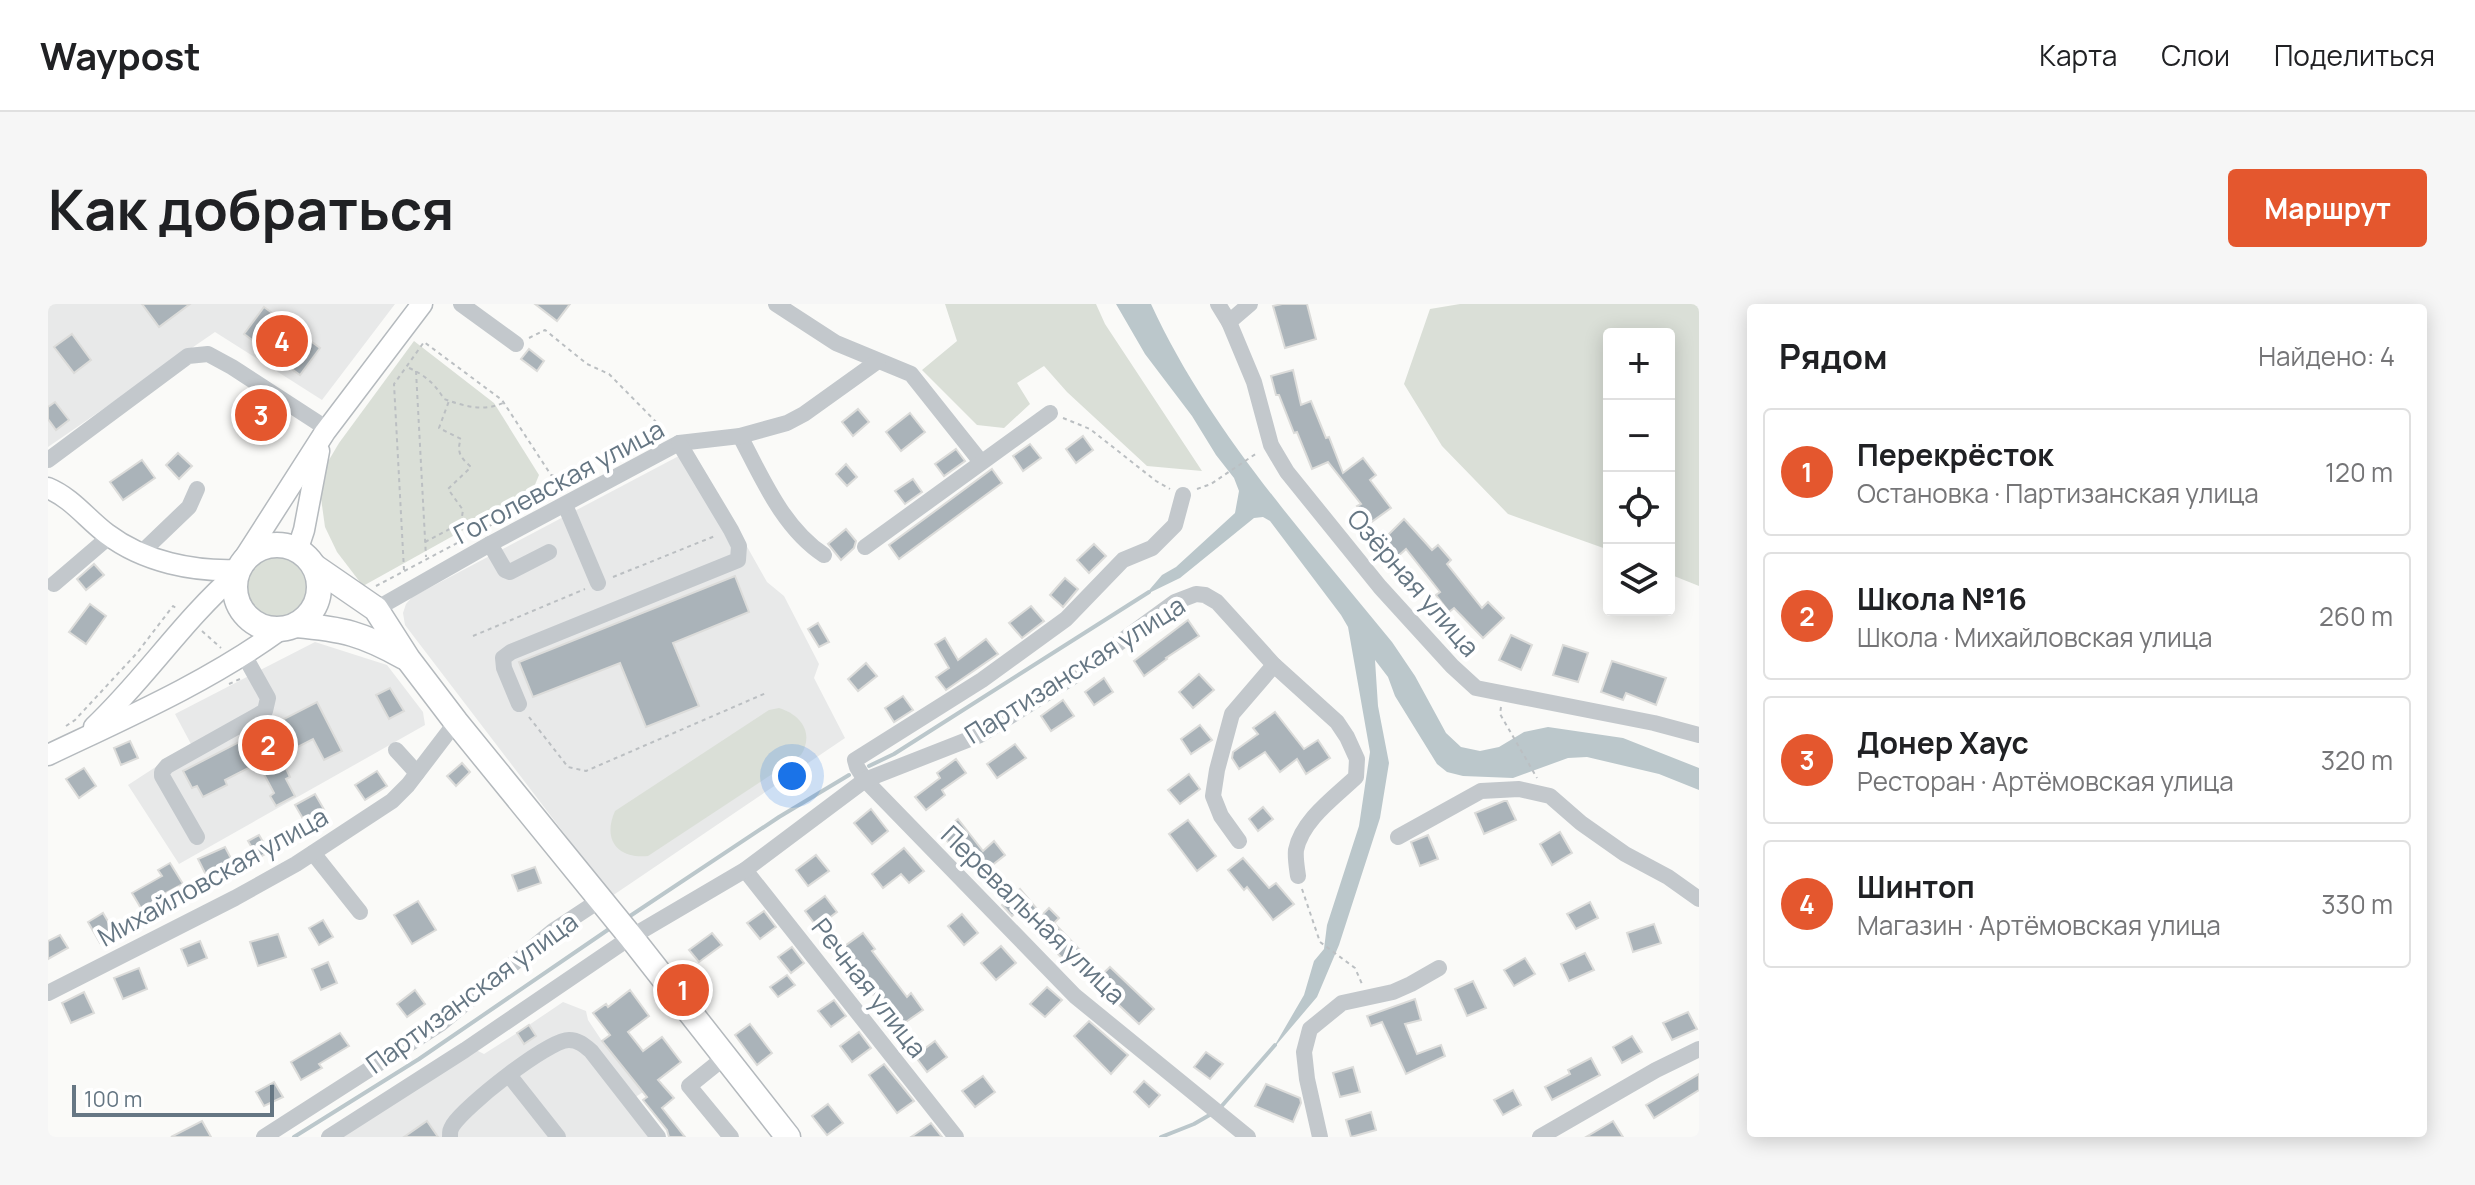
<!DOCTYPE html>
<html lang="ru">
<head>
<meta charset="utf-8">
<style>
  :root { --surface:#fff; --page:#f6f6f6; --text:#202124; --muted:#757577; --line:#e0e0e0; --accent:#e4572e }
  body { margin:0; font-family:Manrope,sans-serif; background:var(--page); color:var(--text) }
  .controls { position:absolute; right:24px; top:24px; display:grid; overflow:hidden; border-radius:8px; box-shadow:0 4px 20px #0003 }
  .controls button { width:72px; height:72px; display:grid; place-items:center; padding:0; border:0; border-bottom:2px solid var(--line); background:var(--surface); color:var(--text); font:40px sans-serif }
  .scale { position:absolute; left:24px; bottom:20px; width:202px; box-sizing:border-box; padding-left:8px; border:4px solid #657683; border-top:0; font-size:22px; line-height:28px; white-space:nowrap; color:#657683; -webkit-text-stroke:6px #fff; paint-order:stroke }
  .you { position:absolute; left:744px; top:472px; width:28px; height:28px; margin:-20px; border:6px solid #fff; border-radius:50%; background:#1a73e8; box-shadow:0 0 0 12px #1a73e833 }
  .badge { display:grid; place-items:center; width:52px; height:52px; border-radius:50%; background:var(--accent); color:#fff; font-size:26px; font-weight:700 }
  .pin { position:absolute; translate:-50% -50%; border:4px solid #fff; box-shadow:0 2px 8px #0006 }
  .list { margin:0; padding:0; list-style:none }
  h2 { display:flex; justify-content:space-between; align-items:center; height:104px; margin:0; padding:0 32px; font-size:34px }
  h2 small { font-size:26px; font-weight:400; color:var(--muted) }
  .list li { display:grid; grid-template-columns:52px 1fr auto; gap:24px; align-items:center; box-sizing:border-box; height:128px; margin:0 16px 16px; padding:0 16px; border:2px solid var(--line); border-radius:8px }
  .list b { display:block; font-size:30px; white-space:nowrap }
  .list p { margin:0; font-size:26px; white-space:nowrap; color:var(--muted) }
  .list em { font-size:26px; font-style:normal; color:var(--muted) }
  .icon { flex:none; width:44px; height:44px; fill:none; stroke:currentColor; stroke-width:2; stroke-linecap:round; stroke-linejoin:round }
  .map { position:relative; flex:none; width:1651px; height:833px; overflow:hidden; border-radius:8px }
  header { display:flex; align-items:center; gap:48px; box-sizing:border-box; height:112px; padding:0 40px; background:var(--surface); border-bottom:2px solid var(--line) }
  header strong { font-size:38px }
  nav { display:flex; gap:44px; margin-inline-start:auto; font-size:28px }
  .intro { display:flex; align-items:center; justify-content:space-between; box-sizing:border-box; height:192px; padding:0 48px }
  h1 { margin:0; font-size:56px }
  .button { padding:20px 36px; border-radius:8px; background:var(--accent); color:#fff; font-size:28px; font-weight:700 }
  main { display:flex; gap:48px; padding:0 48px }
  aside { flex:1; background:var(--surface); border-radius:8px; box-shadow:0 4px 20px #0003 }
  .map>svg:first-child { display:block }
</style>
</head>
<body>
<header>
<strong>Waypost</strong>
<nav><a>Карта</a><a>Слои</a><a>Поделиться</a></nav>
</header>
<div class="intro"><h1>Как добраться</h1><a class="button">Маршрут</a></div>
<main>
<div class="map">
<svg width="1651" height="833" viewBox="0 0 1651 833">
  <rect width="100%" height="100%" fill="#fafaf8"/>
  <g fill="#e8e9e9">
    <polygon points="0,0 347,0 274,96 167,28 0,143"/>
    <polygon points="644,145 719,278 736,292 771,360 766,374 797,434 564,592 357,321 355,309 358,300 364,293"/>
    <polygon points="267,338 339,361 375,408 377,421 131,560 80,481 143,440 127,410"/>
    <polygon points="515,698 538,707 540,716 554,737 595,788 586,794 617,833 295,833 428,746 436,750 469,729 477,739 488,732 481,721"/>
  </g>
  <g fill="#dadfd7">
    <polygon points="897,0 1048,0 1057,20 1154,167 1099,162 1019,88 996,62 969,79 982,100 956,124 929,121 874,66 909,37"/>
    <polygon points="1412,0 1651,0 1651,282 1621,270 1621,30 1561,30 1561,246 1460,210 1394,142 1356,80 1382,5"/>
    <polygon points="366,37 446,99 491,171 484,188 315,282 289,248 277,223 273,194 275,166 291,139"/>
    <circle cx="227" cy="284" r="31"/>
    <path d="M 731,404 C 754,411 766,430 753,451 L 600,552 C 570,555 554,536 567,507 L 721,406 Z"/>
  </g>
  <path fill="#bbc7cb" d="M 1068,0 L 1103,0 C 1161,126 1257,231 1344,338 L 1367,372 L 1398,429 L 1413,443 L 1432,447 L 1451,443 L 1476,428 L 1500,423 L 1575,434 L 1651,464 L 1651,486 L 1611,470 L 1539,453 L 1520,454 L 1465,474 L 1415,472 L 1399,468 L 1389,460 L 1347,392 L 1340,373 L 1327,356 L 1330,402 L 1341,459 L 1332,514 L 1291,641 L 1269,693 L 1224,746 L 1256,691 L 1266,657 L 1276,645 L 1279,621 L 1311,522 L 1322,448 L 1300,323 L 1293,311 L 1222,217 L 1215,213 L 1206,214 L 1132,274 L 1097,291 L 1114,271 L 1128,263 L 1187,209 L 1191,187 L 1186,174 L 1168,151 L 1144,112 L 1097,50 Z"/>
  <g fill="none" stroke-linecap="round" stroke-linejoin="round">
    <g stroke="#bbc7cb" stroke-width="4">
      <polyline points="821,462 846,450 1101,288"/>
      <polyline points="579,614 731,513 801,471"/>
      <polyline points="1172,804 1227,741"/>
      <polyline points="246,833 371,755 564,623"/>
      <polyline points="1113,833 1146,820 1165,809"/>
    </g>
  </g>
  <g fill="#aab3b9" stroke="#dcdcda" stroke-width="2">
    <polygon points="94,0 142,0 111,23"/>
    <polygon points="487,0 522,0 509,17"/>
    <polygon points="1234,0 1259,0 1268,35 1237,44 1225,2"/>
    <polygon points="216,3 272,44 252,71 196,30"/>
    <polygon points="24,30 43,56 26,69 6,43"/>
    <polygon points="481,45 496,57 489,67 473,55"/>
    <polygon points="1245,66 1253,101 1263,97 1278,134 1281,133 1295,169 1315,154 1328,171 1322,176 1343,204 1322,219 1309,202 1313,200 1280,158 1264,165 1249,128 1246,129 1231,91 1228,91 1223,72"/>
    <polygon points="7,98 21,116 8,126 0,115 0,103"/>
    <polygon points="810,105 821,118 805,132 794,118"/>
    <polygon points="862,109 877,128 853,147 838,128"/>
    <polygon points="1035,132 1045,146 1028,159 1018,145"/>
    <polygon points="982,140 993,154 975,167 965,152"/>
    <polygon points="908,145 917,157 896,172 887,160"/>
    <polygon points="130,149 144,162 131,175 118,161"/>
    <polygon points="94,156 107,174 75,196 62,178"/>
    <polygon points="798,160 809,173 799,182 788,170"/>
    <polygon points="944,165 954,179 851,255 841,241"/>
    <polygon points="865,175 874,188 857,200 847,187"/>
    <polygon points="1356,215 1384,246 1390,241 1403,256 1399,260 1434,304 1440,298 1456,314 1435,334 1406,304 1401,308 1388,291 1392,288 1358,245 1349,253 1334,237"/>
    <polygon points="798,225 808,237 806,244 793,256 780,240"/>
    <polygon points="1046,240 1058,252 1041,269 1029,256"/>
    <polygon points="46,260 56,271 38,286 29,275"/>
    <polygon points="687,272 701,308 625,339 651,402 598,423 572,359 485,393 471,358"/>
    <polygon points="1017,274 1030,285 1015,303 1002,291"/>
    <polygon points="42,300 58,312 38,340 21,328"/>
    <polygon points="983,302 996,317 974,334 961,319"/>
    <polygon points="1140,316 1151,332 1118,354 1119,355 1096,372 1086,357"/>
    <polygon points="770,319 781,338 771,343 760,325"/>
    <polygon points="1463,331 1484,341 1473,366 1451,356"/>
    <polygon points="897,334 910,356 938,335 950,350 898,386 888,373 901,364 887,340"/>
    <polygon points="1515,341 1540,349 1530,378 1505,371"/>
    <polygon points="1564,357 1618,374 1608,401 1578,389 1575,396 1553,388"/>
    <polygon points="818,359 829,372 810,387 800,375"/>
    <polygon points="1151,370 1166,386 1145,404 1131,388"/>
    <polygon points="1056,374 1065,388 1046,401 1037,388"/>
    <polygon points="342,384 356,407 341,415 328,391"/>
    <polygon points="855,392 865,406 846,418 837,404"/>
    <polygon points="1015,396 1026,412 1003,427 993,412"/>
    <polygon points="269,398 294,447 276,456 265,435 232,452 242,473 238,475 247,492 228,502 222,492 226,489 210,459 177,476 179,481 155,493 149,482 144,484 135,467"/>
    <polygon points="1227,408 1256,445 1270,436 1282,454 1258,470 1249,455 1232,468 1217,448 1191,465 1184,454 1185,448 1210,430 1205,424"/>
    <polygon points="1152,421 1164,436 1143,450 1133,435"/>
    <polygon points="82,437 90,454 73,461 66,444"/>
    <polygon points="967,440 978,454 949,474 939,460"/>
    <polygon points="908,455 918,469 894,486 897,491 878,506 867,493 892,474 889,469"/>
    <polygon points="414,459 422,468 408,482 399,472"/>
    <polygon points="36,464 48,482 31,494 18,475"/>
    <polygon points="329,467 339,482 317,496 307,481"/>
    <polygon points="1141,470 1152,485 1132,500 1120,486"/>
    <polygon points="267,490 281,514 261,525 247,501"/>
    <polygon points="1456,497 1459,497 1468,516 1436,530 1427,509"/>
    <polygon points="1215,503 1225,515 1210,527 1201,515"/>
    <polygon points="823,505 840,527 824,540 806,519"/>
    <polygon points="910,515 935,547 946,537 957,551 938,566 916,539 906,546 893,529"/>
    <polygon points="1140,516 1168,552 1149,567 1121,530"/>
    <polygon points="1512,528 1524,549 1504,561 1492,540"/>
    <polygon points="211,531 221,548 210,554 200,537"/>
    <polygon points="1380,531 1390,555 1372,562 1363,538"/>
    <polygon points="177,543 187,562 160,575 150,555"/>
    <polygon points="856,544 876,567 861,579 853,570 835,584 824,570"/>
    <polygon points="768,551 781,567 760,582 748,566"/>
    <polygon points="1195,554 1221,584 1228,579 1246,600 1225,616 1199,583 1196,586 1180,566"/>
    <polygon points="122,559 135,580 107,595 112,603 97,611 84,589 114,572 110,566"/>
    <polygon points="487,563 493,579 470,587 464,571"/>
    <polygon points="972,585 994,611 1001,604 1011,614 1006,619 1035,649 1022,662 1005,645 1010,640 973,604 964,612 954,601"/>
    <polygon points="777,592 789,608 769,623 757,607"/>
    <polygon points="370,597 388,626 364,640 346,611"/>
    <polygon points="1542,598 1550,614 1528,625 1519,610"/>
    <polygon points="716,607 728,623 712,635 699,619"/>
    <polygon points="55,609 68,631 52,639 40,618"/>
    <polygon points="914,610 930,629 916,641 900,622"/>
    <polygon points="275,616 285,633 271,641 261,624"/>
    <polygon points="1606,620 1613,639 1585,648 1579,629"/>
    <polygon points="664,629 674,641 651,658 641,646"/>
    <polygon points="815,629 827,645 824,647 859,693 863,689 875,706 855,720 831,690 827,693 815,677 818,674 794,644"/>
    <polygon points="230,630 238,653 210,662 202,638"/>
    <polygon points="12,631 20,644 0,655 0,637"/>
    <polygon points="152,637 159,654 140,662 133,645"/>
    <polygon points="953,642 968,659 948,676 933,659"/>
    <polygon points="744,643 756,659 743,669 730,653"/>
    <polygon points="1537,649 1546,666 1521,677 1513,660"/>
    <polygon points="1477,654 1487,670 1466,682 1456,666"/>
    <polygon points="280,658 289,679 273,686 264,665"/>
    <polygon points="1062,663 1106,705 1091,720 1058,689 1055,692 1043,681"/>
    <polygon points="91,664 99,685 75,695 66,674"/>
    <polygon points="739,671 747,681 730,693 722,683"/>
    <polygon points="1425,677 1438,704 1419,712 1407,685"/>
    <polygon points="999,683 1014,696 997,713 982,700"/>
    <polygon points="367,686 377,700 359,713 349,700"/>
    <polygon points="582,686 601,712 580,728 595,747 614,733 633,758 610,776 626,794 614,804 637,833 621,833 619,826 595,796 599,793 554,737 562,731 545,709 558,700 560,703"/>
    <polygon points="36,688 46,709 23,719 14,699"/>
    <polygon points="1367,695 1373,716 1357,720 1369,750 1393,741 1397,752 1358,770 1334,718 1323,722 1319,712"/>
    <polygon points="786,696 798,712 783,723 770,707"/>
    <polygon points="1640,708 1649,725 1624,736 1615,719"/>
    <polygon points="1041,717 1080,751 1063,770 1026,732"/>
    <polygon points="702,720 724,749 709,761 687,731"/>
    <polygon points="481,721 488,732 476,740 469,729"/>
    <polygon points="811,728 823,744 804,758 792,742"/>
    <polygon points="292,729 301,742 271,760 274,764 253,776 243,758"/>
    <polygon points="1584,732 1594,748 1574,759 1565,743"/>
    <polygon points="887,737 899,753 879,768 867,752"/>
    <polygon points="1158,748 1175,760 1162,775 1146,763"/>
    <polygon points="1543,754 1552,771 1504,796 1497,783 1522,770 1520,766"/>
    <polygon points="836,760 866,797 849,809 821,771"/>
    <polygon points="1305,763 1312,788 1292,793 1285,769"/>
    <polygon points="1651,770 1651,786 1606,814 1598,801"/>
    <polygon points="935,772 947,788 927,803 914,787"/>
    <polygon points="1096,777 1112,791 1101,803 1086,788"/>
    <polygon points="226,778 235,793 216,802 208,788"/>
    <polygon points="1218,780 1252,794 1253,799 1245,818 1207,802"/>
    <polygon points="1465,786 1473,801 1455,811 1446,796"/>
    <polygon points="780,800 795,819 779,831 764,812"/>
    <polygon points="1323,808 1328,826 1303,833 1298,816"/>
    <polygon points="154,817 163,833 123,833"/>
    <polygon points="379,817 390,833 356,833"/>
    <polygon points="1565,817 1575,833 1538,833"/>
    <polygon points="883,819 894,833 863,833"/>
  </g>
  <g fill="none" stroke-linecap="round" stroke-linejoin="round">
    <g stroke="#b5babe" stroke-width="23">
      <g id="major">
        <path d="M 0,184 C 24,194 39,215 59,230 C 96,258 146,268 191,266"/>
        <polyline points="249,247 256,226 271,147"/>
        <polyline points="195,256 277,128 374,0"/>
        <path d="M 46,423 C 97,375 135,316 188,270"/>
        <path d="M 0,451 C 80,413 160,378 232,326"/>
      </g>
    </g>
    <g stroke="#b4b9bd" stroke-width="27">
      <g id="highway">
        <circle cx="229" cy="283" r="42"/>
        <polyline points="267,263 328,305 360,355 408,418 583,633 740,833"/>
        <path d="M 248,321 C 295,325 315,330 356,353"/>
      </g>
    </g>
    <g stroke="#bbbfc2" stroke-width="2" stroke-dasharray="4 4" stroke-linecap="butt">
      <polyline points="481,34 497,26 539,60 561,70 618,128"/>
      <path d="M 361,64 C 377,71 387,80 396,95 C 416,102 435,108 455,99"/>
      <polyline points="368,67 378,253"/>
      <polyline points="1015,114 1042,125 1108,177 1122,185"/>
      <polyline points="1149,185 1163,180 1209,149"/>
      <path d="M 377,238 L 413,219 L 415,206 L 400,185 L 423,163 C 413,154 408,148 413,135 L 391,124 L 401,97"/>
      <polyline points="356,266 346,80 376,38 454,96 503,171 518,174 518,181"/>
      <polyline points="565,273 667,232"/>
      <polyline points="328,282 496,193"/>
      <polyline points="154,327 173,344"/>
      <polyline points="425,332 537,285"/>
      <polyline points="181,380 192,375 190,373"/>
      <polyline points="1453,403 1452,410 1489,474"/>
      <polyline points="481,413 520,463 538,467 718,389"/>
      <polyline points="18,422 27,416 89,349 125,302 128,304"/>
      <polyline points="1254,585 1272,638 1307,664 1314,680"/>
    </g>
    <g stroke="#c3c8cc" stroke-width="16">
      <polyline points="413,0 468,40"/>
      <polyline points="728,0 788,39 863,70 933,158"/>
      <polyline points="1170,0 1181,18 1206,78 1223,141 1239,168 1332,283 1404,362 1428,384 1606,419 1651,431"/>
      <polyline points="1181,18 1202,0"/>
      <path d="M 692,132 C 714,174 735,224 776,251"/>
      <polyline points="0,156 140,52 160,50 184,63 281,126"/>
      <polyline points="1135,191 1127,221 1104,244 1075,256 1018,315 934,376 807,456 809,463 817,476 1027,692 1200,833"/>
      <polyline points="517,201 550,279"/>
      <polyline points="442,240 457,266 462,268 501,248"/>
      <polyline points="817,243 1002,109"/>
      <polyline points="93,249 141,203 149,185"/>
      <polyline points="6,280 62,232"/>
      <polyline points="328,305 442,240 631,139 692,132 739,119 756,110 830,57"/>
      <polyline points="471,400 456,364 455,354 463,348 690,256 691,242 683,226 631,139"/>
      <polyline points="348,446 369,469"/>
      <polyline points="149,533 114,472 114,468 119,462 217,407 220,394 196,351"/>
      <polyline points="1350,533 1433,487 1471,485 1502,492 1533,519 1577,550 1620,573 1651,595"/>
      <polyline points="1191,537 1173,512 1165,492 1169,466 1184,410 1226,361"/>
      <polyline points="265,549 312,608"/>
      <polyline points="697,566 908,833"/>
      <polyline points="0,689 187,594 248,560 344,497 360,481 408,418"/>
      <polyline points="677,753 641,782 683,833"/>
      <polyline points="461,771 510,833"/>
      <polyline points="216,833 392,720 505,627 552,596"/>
      <path d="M 281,833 L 417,746 L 583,633 L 697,566 L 817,476 L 932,431 L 1023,374 L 1127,298 L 1148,290 L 1157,291 L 1169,298 L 1226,361 L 1289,418 L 1299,433 L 1309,455 L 1308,473 C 1287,493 1254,516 1248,546 C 1247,554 1249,564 1250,572"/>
      <path d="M 402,833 C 402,827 402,826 405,821 C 417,802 500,736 521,736 C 530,736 536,741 543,747 L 610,833"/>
      <polyline points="1272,833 1259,775 1256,748 1262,725 1294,699 1345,688 1363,680 1391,664"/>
      <polyline points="1492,833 1608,766 1651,745"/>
    </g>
    <use href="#major" stroke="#fff" stroke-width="20"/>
    <use href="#highway" stroke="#fff" stroke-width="24"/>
  </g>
  <g text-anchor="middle" stroke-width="8" stroke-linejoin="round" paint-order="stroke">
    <g font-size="26" fill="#657683" stroke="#fff">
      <text transform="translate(511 178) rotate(-28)" y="9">Гоголевская улица</text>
      <text transform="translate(1365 279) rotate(49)" y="9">Озёрная улица</text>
      <text transform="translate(1027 366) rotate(-32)" y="9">Партизанская улица</text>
      <text transform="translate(165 573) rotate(-29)" y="9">Михайловская улица</text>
      <text transform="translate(985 611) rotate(44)" y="9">Перевальная улица</text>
      <text transform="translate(821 684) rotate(52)" y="9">Речная улица</text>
      <text transform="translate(424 689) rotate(-36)" y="9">Партизанская улица</text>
    </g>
  </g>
</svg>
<div class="controls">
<button>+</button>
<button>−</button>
<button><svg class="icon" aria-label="locate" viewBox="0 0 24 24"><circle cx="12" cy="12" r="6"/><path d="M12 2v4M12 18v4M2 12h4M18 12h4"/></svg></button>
<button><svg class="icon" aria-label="layers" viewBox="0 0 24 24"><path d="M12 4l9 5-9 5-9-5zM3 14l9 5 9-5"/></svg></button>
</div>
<div class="scale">100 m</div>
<div class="you"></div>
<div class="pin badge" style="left:635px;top:686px">1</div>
<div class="pin badge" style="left:220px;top:441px">2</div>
<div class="pin badge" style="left:213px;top:111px">3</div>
<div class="pin badge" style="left:234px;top:37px">4</div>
</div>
<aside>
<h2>Рядом<small>Найдено: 4</small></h2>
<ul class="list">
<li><span class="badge">1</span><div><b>Перекрёсток</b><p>Остановка · Партизанская улица</p></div><em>120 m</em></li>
<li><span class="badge">2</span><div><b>Школа №16</b><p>Школа · Михайловская улица</p></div><em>260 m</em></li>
<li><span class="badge">3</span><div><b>Донер Хаус</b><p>Ресторан · Артёмовская улица</p></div><em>320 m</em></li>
<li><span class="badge">4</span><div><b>Шинтоп</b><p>Магазин · Артёмовская улица</p></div><em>330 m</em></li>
</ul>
</aside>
</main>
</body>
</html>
